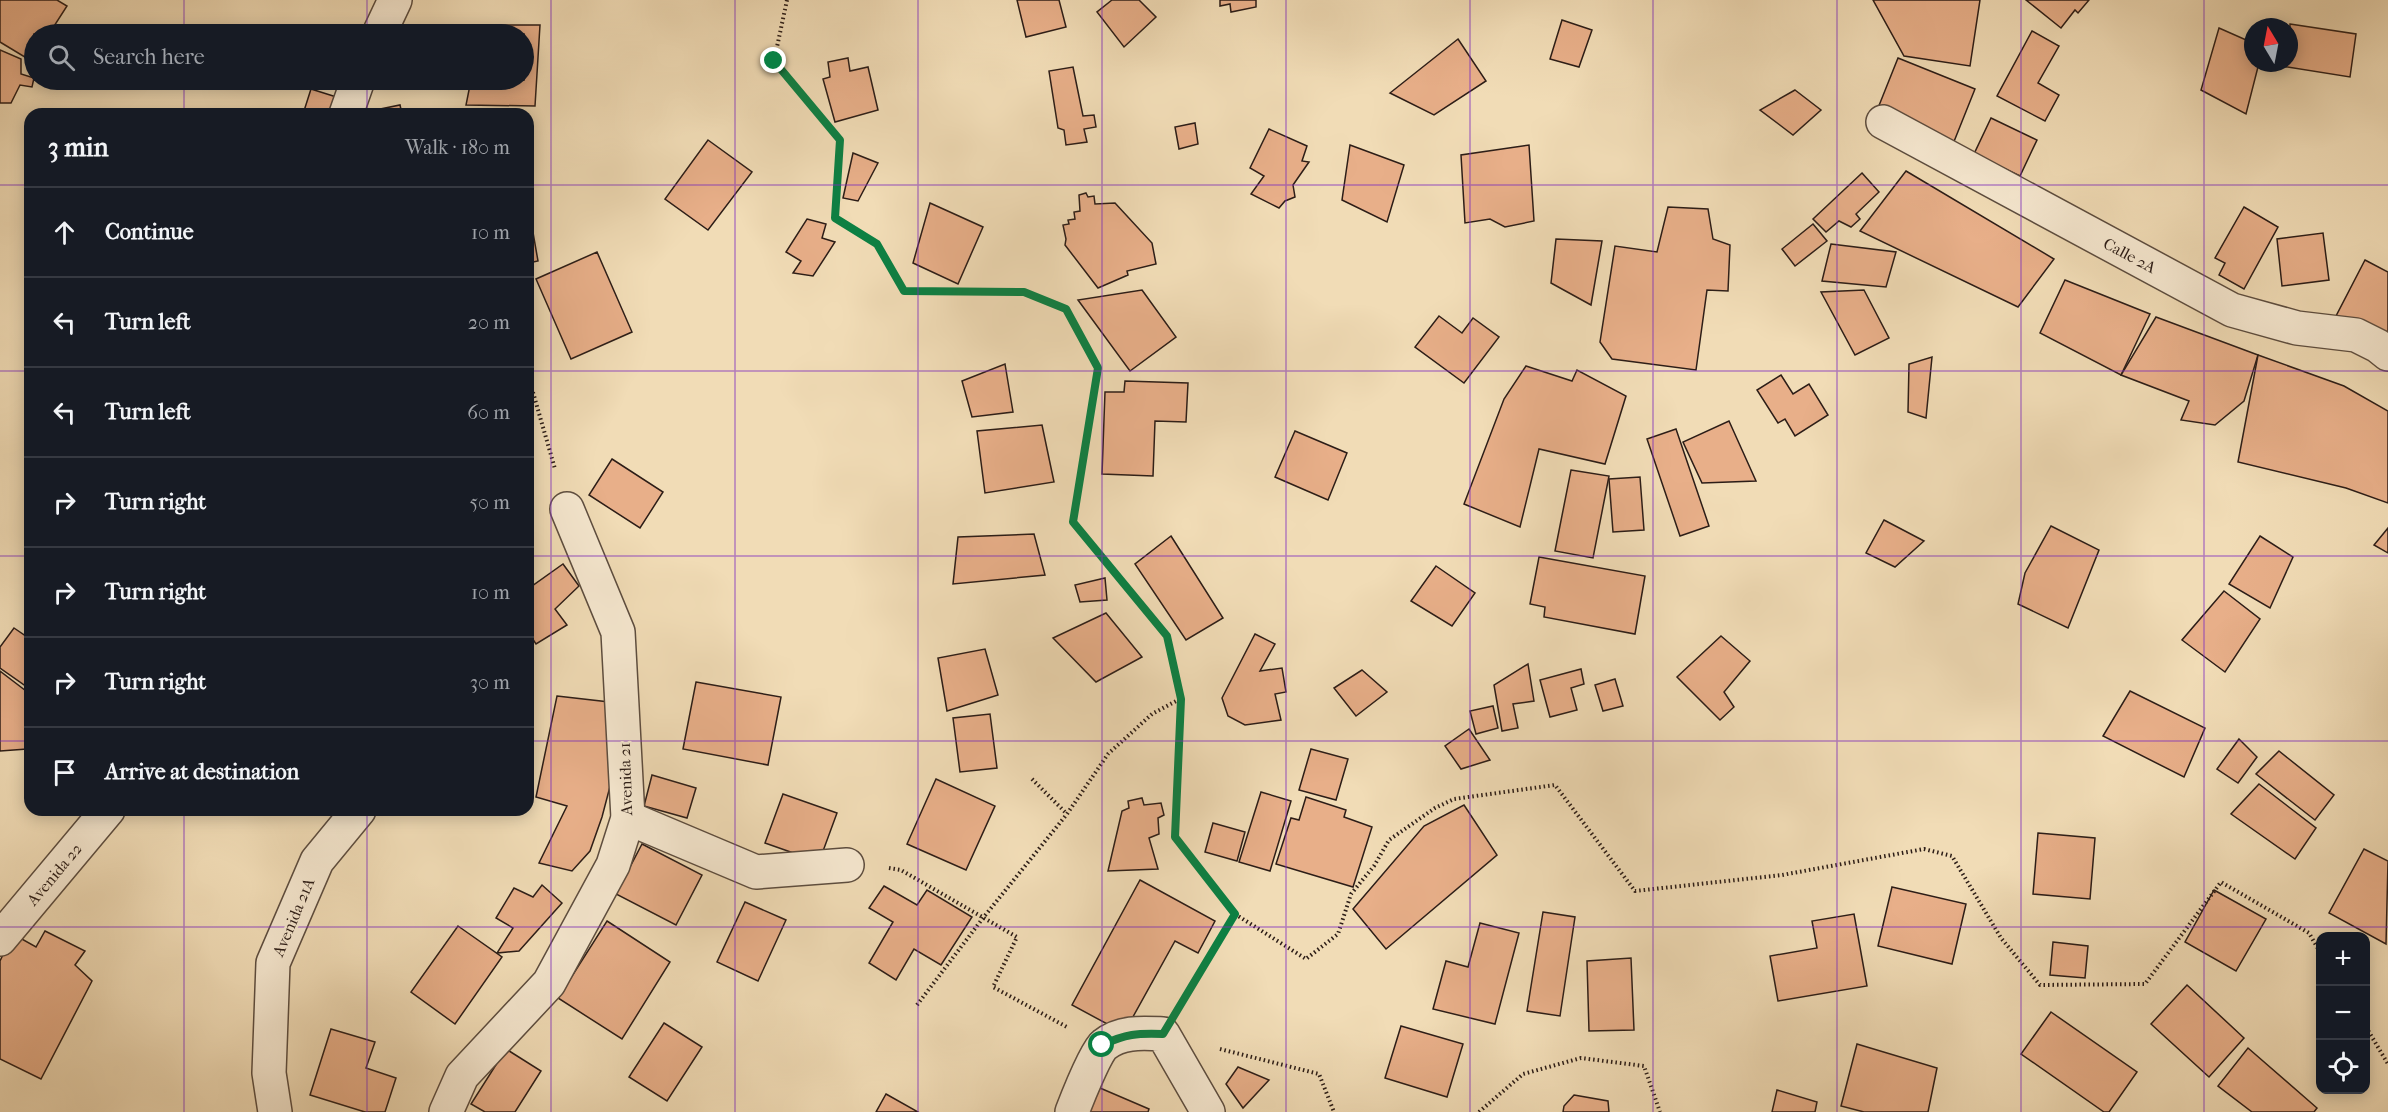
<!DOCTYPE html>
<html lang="en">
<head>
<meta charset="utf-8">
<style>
  :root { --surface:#171b24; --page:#20242c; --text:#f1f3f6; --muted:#9ea1a6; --line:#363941 }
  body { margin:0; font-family:"IM FELL French Canon",serif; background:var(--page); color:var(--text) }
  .controls { position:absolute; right:18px; bottom:18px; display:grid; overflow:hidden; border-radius:12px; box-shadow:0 3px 15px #0003 }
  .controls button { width:54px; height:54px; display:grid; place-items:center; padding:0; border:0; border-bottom:2px solid var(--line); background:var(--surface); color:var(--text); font:30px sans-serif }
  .compass { position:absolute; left:2244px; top:18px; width:54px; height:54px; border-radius:50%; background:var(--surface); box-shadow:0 3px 15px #0003; rotate:350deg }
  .stop { position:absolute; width:18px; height:18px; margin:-14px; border:4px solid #0b8043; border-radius:50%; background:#fff }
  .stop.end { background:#0b8043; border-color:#fff; box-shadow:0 2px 6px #0008 }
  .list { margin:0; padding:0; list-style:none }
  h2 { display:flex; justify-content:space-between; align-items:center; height:78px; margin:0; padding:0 24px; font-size:26px }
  h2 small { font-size:20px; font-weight:400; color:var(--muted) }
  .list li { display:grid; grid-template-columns:39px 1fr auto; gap:18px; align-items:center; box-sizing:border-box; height:90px; padding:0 24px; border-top:2px solid var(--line) }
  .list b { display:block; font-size:22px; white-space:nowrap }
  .list em { font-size:20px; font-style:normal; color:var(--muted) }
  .icon { flex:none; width:33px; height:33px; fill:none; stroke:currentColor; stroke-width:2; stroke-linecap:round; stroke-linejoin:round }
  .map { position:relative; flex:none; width:2388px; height:1112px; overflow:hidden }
  .search { position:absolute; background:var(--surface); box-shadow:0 3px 15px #0003; left:24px; top:24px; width:510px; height:66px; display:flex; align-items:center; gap:15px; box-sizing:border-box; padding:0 21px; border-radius:33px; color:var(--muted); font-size:22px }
  .panel { position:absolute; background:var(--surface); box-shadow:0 3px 15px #0003; left:24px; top:108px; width:510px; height:708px; border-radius:18px }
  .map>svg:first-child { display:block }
</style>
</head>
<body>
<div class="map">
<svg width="2388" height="1112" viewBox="0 0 2388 1112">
  <rect width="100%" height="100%" fill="#f1dcb6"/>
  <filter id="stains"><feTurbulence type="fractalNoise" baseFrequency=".00333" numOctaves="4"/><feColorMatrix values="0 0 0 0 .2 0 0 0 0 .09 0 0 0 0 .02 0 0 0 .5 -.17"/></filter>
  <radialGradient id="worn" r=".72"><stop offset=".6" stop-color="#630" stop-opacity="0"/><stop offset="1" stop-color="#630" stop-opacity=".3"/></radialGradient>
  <g fill="#e8af89" stroke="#2c1d17" stroke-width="1.5">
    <polygon points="0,0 57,0 67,6 49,34 34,34 33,62 0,42"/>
    <polygon points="1017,0 1059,0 1066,27 1026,37"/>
    <polygon points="1112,0 1139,0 1156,17 1124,47 1097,12"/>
    <polygon points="1220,0 1256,0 1256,7 1231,12 1230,4 1220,6"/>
    <polygon points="1873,0 1980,0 1970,66 1904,56"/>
    <polygon points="2026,0 2089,0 2078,13 2075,10 2061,28"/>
    <polygon points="1562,20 1592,30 1579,67 1550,59"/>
    <polygon points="2290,24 2356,34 2350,77 2281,66 2282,63 2289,63"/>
    <polygon points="483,25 540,25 535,106 466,105 471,80 524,80 524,34 481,34"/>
    <polygon points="2219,28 2253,43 2253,63 2259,63 2246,114 2201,90"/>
    <polygon points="2032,31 2059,46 2038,83 2059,95 2045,121 1997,96"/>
    <polygon points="1458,39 1486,81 1434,115 1390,93"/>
    <polygon points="0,50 21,59 21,74 34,78 32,87 20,85 11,103 0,103"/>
    <polygon points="848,58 850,71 868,67 878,110 835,122 823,79 830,77 828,62"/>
    <polygon points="1898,58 1975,89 1951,149 1874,118"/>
    <polygon points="1073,67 1083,116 1094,115 1096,127 1084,129 1087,142 1066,145 1064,130 1058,128 1049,71"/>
    <polygon points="311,89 346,100 342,114 303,114"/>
    <polygon points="1795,90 1821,110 1793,135 1760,110"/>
    <polygon points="400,105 402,114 356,114"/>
    <polygon points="1991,118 2037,140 2020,176 1974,154"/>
    <polygon points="1195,123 1198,144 1179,149 1175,127"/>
    <polygon points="1269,129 1307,146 1302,161 1309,162 1293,185 1295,197 1285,201 1279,208 1251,194 1264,176 1250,168"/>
    <polygon points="708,140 752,172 708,230 665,199"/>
    <polygon points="1350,145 1404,165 1387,222 1342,200"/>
    <polygon points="1529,145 1534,221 1505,227 1490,219 1465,223 1461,155"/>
    <polygon points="853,153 878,163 858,201 843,198"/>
    <polygon points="1906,171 2054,259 2018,307 1860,231"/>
    <polygon points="1862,173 1879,192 1856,214 1860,219 1851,227 1839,221 1826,232 1813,219"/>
    <polygon points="1086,193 1088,197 1094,196 1095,204 1115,203 1152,243 1156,264 1127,271 1128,275 1098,288 1065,245 1066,239 1063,225 1069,224 1068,220 1075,219 1074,212 1080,211 1079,195"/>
    <polygon points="930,203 983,227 958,284 913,263"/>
    <polygon points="528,204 538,261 528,263"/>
    <polygon points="1668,207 1708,209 1713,239 1730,245 1728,291 1707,290 1696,370 1612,359 1600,342 1615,246 1657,252"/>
    <polygon points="2244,207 2278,227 2244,289 2219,275 2225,263 2215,258"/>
    <polygon points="807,219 826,224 822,238 835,242 813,276 793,273 801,261 786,252"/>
    <polygon points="1813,224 1827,241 1795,266 1782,249"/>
    <polygon points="2323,233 2329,280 2282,286 2277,239"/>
    <polygon points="1556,239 1602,241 1591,305 1551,283"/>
    <polygon points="1831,244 1896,252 1886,287 1822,281"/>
    <polygon points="597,252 632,332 571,359 536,279"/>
    <polygon points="2365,260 2388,272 2388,345 2335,318"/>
    <polygon points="2065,280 2150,314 2121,375 2040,333"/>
    <polygon points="1142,290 1176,337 1130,371 1078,300"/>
    <polygon points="1864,290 1889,338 1855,355 1821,292"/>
    <polygon points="1439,316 1462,333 1473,318 1499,337 1464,383 1415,347"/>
    <polygon points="2156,317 2258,355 2244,401 2215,425 2181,420 2189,401 2121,375"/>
    <polygon points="2258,355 2344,386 2388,411 2388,503 2346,488 2238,462"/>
    <polygon points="1932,357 1926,418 1908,412 1909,364"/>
    <polygon points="1005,364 1013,412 972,417 962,381"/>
    <polygon points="1526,366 1572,381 1577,370 1626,396 1605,464 1539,449 1520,527 1464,504 1504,399"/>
    <polygon points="1781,375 1793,394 1809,384 1828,415 1795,436 1785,419 1778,423 1757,390"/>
    <polygon points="1125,381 1188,383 1186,422 1155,421 1153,476 1102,474 1105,392 1124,392"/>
    <polygon points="1729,421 1756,481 1702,483 1683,442"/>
    <polygon points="1042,425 1054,482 985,493 977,431"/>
    <polygon points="1676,429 1709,526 1680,536 1647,439"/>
    <polygon points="1295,431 1347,453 1328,500 1275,477"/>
    <polygon points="612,459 663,492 640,528 589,495"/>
    <polygon points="1571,470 1609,476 1593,558 1555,551"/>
    <polygon points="1640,477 1644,530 1613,532 1609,479"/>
    <polygon points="1884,520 1924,541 1895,567 1866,553"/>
    <polygon points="2051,526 2099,550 2068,628 2018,604 2025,573"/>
    <polygon points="2388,528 2388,553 2374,545"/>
    <polygon points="1034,534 1045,575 953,584 958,537"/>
    <polygon points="1171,536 1223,618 1186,640 1135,564"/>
    <polygon points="2260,536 2293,557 2270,608 2229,584"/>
    <polygon points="1539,557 1645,576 1635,634 1544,617 1545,607 1530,604"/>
    <polygon points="563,564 579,586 555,609 567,625 536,644 528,632 528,589"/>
    <polygon points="1436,566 1475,593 1452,626 1411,601"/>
    <polygon points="1105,578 1107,600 1080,602 1075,585"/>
    <polygon points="2224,591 2260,619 2225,672 2182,640"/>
    <polygon points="1106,613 1142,657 1096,682 1053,638"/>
    <polygon points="14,628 30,639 30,689 0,668 0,647"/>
    <polygon points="1255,634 1275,644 1260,671 1282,668 1286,692 1275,694 1281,720 1245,725 1228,716 1222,698"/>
    <polygon points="1721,636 1750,661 1724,692 1734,707 1720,720 1677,677"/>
    <polygon points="985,649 998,695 947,711 938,658"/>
    <polygon points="1528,664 1534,701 1513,704 1518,728 1502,731 1494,685"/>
    <polygon points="1581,669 1584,684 1571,688 1577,710 1550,717 1540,680"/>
    <polygon points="1362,670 1387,692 1356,716 1334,688"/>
    <polygon points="0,671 30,694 30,745 27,749 0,751"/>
    <polygon points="1615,679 1623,706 1603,711 1595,685"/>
    <polygon points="696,682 781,697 768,765 683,749"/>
    <polygon points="2130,691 2205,728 2184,777 2103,736"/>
    <polygon points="557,696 618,703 618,756 602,817 590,851 572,871 539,863 567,806 536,797"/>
    <polygon points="1493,706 1498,728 1476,734 1470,711"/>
    <polygon points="990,714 997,768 960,772 953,718"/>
    <polygon points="1469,729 1490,760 1461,769 1445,746"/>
    <polygon points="2239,739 2257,757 2238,783 2217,769"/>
    <polygon points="1311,749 1348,759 1336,800 1299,790"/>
    <polygon points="2279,751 2334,795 2315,820 2256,774"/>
    <polygon points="652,775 696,788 687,818 644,806"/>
    <polygon points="936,779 995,806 966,870 907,844"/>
    <polygon points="2259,784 2316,828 2295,859 2231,814"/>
    <polygon points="1261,792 1291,801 1270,871 1239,862"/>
    <polygon points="783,794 837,813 819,862 765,843"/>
    <polygon points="1306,797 1346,810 1344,817 1372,827 1353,887 1276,864 1291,818 1299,820"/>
    <polygon points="1142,798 1144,805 1161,803 1164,815 1158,818 1159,834 1149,838 1158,869 1108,871 1122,811 1129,808 1128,801"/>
    <polygon points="1464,805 1497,855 1386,949 1353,909 1424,826"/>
    <polygon points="1213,823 1245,832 1237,861 1205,852"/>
    <polygon points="2038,833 2095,838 2090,899 2033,894"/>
    <polygon points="642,844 702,875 676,925 616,894"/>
    <polygon points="2364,849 2388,861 2386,944 2329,913"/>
    <polygon points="1140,880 1215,921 1198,953 1175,941 1124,1033 1072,1005"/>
    <polygon points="542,885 562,903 519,951 497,953 513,928 496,918 514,888 533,897"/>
    <polygon points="884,886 917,905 927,890 972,917 941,965 914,949 896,980 869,963 893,922 869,908"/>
    <polygon points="1892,887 1966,904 1952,964 1878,946"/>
    <polygon points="2214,890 2266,919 2236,971 2185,942"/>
    <polygon points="745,902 786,920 758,981 717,962"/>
    <polygon points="1543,912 1575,917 1560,1016 1527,1011"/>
    <polygon points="1854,914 1867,986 1778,1001 1770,956 1817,948 1812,921"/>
    <polygon points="607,921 670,962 622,1039 558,998"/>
    <polygon points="1480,923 1519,933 1495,1024 1433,1009 1446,961 1468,967"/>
    <polygon points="458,926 502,957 455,1024 411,992"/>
    <polygon points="45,931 85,951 75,965 92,981 41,1079 0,1059 0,961 13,934 36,947"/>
    <polygon points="2053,942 2088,946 2085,978 2050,975"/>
    <polygon points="1631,958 1634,1030 1589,1031 1587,961"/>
    <polygon points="2187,985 2244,1038 2209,1077 2151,1024"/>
    <polygon points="2051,1012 2137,1072 2109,1112 2104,1112 2021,1054"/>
    <polygon points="664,1023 702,1047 667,1101 629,1077"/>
    <polygon points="1401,1026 1463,1044 1447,1097 1385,1078"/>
    <polygon points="331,1029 375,1042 366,1068 396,1078 385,1112 365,1112 310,1095"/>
    <polygon points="1857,1044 1937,1068 1928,1112 1864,1112 1841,1106"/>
    <polygon points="2248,1048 2317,1108 2314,1112 2252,1112 2218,1086"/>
    <polygon points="506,1049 541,1071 515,1112 485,1112 471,1104"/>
    <polygon points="1238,1067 1269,1080 1243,1108 1226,1084"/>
    <polygon points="1093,1085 1149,1109 1148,1112 1081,1112"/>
    <polygon points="1777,1090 1817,1102 1815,1112 1772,1112"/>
    <polygon points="886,1094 918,1112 876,1112"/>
    <polygon points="1574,1095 1608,1101 1609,1112 1563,1112 1564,1106"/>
  </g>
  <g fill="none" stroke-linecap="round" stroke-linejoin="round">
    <g stroke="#5d4d3f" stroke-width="36">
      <g id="minor">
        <polyline points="379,34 395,0"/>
        <polyline points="346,114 358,80"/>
        <polyline points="1883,122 2232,310 2297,328 2356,335 2378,346 2388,354"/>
        <polyline points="628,818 756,872 847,865"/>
        <polyline points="0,939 108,810"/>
        <polyline points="275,1112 269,1073 273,963 317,861 359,810"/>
        <polyline points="446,1112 462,1076 549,983 613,865 628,818 618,632 567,509"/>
        <path d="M 1072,1112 C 1077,1099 1096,1051 1104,1045 C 1121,1031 1143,1033 1163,1034 L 1208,1112"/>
      </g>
    </g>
    <g stroke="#2c1d17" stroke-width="4" stroke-dasharray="1.5 3" stroke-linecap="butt">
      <polyline points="787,0 774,61 840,140 835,218 877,244 905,291 1024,292 1066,309 1098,368 1073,522 1166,636 1181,699 1175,837 1235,914 1184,998"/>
      <polyline points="528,375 555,469"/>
      <polyline points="1032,779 1067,814"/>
      <polyline points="889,868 901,870 1017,937 993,987 1067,1027"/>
      <polyline points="1235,914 1306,959 1338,934 1351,894 1374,866 1389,840 1435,808 1454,799 1555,785 1635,891 1782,875 1924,849 1952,856 2001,938 2040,985 2145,984 2221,882 2309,933 2320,952"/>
      <polyline points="917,1005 983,918 1067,814 1108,754 1152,714 1180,699"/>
      <polyline points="2366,1027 2388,1064"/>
      <polyline points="1220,1049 1319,1074 1334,1112"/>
      <polyline points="1479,1112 1523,1074 1581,1058 1644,1066 1660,1112"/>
    </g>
    <use href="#minor" stroke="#f6e8d0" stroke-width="33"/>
  </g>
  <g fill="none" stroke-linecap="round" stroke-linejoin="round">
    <path stroke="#0b8043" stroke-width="8" d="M 774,61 L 840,140 L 835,218 L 877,244 L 904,291 L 1024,292 L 1066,309 L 1098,368 L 1073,522 L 1167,636 L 1181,699 L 1175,837 L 1235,914 L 1163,1034 C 1137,1033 1126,1034 1102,1045"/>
  </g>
  <path fill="none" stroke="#7b2cbf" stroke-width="1.5" stroke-opacity="0.55" d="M 184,0 L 184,34M 367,0 L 367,34M 551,0 L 551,1112M 735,0 L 735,1112M 918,0 L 918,1112M 1102,0 L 1102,1112M 1286,0 L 1286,1112M 1470,0 L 1470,1112M 1653,0 L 1653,1112M 1837,0 L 1837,1112M 2021,0 L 2021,1112M 2204,0 L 2204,1112M 184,80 L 184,114M 367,80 L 367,114M 0,185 L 30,185M 528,185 L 2388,185M 0,371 L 30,371M 528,371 L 2388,371M 0,556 L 30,556M 528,556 L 2388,556M 0,741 L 30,741M 528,741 L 2388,741M 184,810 L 184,1112M 367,810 L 367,1112M 0,927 L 2388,927"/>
  <g text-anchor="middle" stroke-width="5" stroke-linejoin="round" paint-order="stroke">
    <g font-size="16" fill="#2c1d17" stroke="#f6e8d0">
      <text transform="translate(2130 255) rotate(28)" y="6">Calle 2A</text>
      <text transform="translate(625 779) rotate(-92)" y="6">Avenida 21</text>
      <text transform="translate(54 874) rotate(-50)" y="6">Avenida 22</text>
      <text transform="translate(293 917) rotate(-67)" y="6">Avenida 21A</text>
    </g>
  </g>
  <rect width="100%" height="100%" filter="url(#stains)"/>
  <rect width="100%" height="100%" fill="url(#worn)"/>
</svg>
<div class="controls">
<button>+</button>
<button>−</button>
<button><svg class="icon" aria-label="locate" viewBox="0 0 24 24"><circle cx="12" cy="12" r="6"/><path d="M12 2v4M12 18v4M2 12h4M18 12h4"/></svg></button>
</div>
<svg class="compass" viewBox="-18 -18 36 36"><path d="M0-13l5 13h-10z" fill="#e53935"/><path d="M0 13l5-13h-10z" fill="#9ea1a6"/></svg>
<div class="stop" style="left:1102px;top:1045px"></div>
<div class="stop end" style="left:774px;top:61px"></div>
<div class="search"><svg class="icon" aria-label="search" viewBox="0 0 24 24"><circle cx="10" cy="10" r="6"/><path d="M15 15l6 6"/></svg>Search here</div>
<section class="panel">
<h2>3 min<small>Walk · 180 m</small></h2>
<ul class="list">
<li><svg class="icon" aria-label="ahead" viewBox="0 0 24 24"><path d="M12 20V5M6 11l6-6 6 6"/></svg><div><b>Continue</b></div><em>10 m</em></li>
<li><svg class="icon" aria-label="left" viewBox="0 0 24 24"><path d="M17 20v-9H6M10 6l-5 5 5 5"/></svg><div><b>Turn left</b></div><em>20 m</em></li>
<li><svg class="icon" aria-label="left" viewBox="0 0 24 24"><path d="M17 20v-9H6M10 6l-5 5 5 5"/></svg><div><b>Turn left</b></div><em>60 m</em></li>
<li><svg class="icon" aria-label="right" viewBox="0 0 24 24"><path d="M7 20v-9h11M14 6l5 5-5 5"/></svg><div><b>Turn right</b></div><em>50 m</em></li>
<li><svg class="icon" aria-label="right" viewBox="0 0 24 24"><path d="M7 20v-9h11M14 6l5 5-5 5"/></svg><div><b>Turn right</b></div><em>10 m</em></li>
<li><svg class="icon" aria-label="right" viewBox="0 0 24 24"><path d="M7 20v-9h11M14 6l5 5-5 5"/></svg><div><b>Turn right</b></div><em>30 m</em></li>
<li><svg class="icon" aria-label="arrive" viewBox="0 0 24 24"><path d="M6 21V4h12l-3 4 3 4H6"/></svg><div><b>Arrive at destination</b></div></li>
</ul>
</section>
</div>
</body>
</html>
